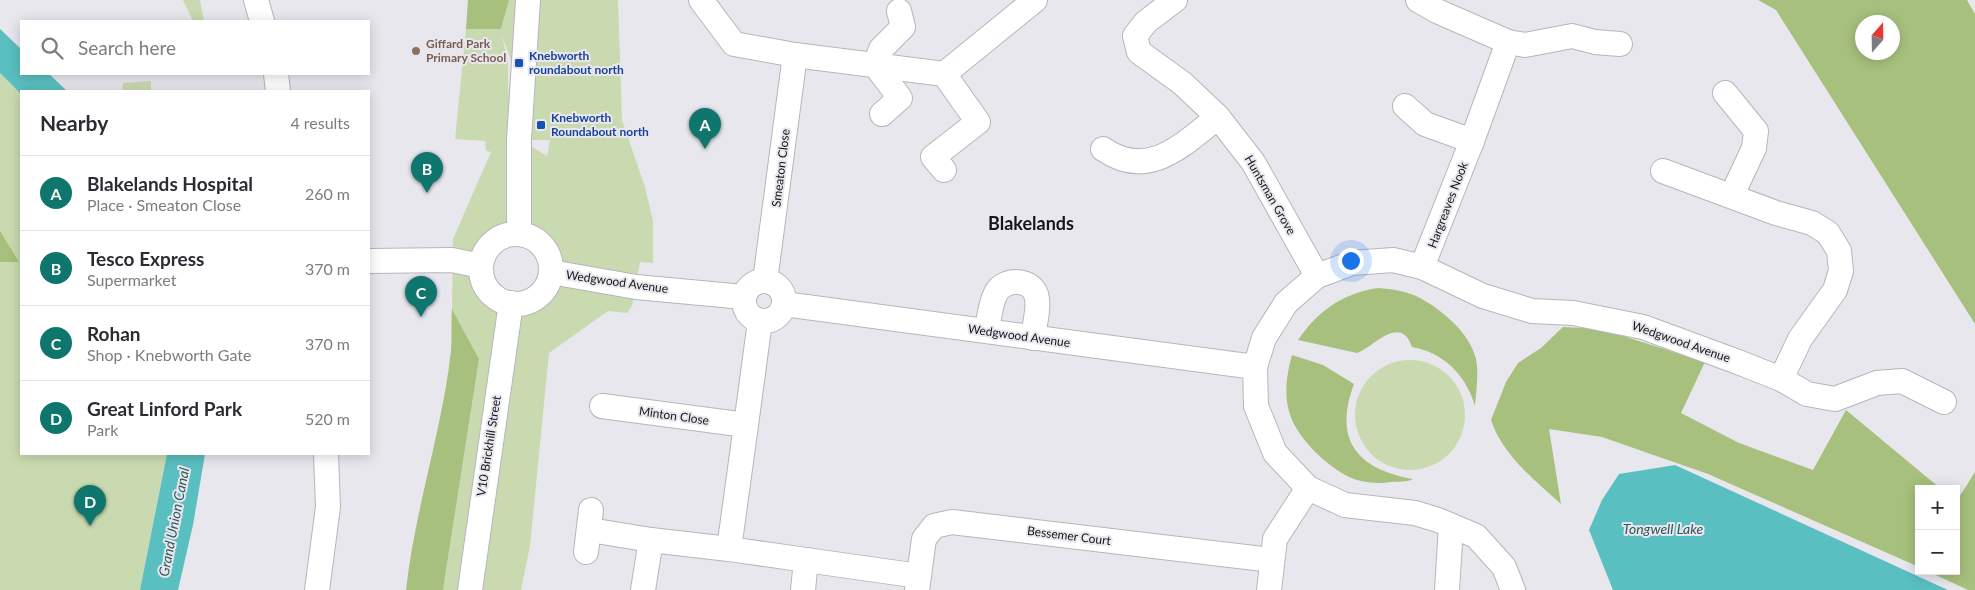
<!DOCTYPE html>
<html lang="en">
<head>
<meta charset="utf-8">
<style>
  :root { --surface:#fff; --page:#f7f7f7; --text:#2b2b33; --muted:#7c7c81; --line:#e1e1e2; --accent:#0f766e }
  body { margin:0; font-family:Lato,sans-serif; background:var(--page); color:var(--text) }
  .controls { position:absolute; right:15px; bottom:15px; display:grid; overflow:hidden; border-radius:0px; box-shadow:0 2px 12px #0003 }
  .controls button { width:45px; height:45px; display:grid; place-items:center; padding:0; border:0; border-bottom:1px solid var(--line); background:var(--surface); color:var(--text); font:25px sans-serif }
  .compass { position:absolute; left:1855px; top:15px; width:45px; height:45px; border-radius:50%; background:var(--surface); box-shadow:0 2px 12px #0003; rotate:20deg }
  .you { position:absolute; left:1350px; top:260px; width:18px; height:18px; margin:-12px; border:4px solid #fff; border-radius:50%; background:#1a73e8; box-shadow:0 0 0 8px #1a73e833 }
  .badge { display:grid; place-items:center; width:32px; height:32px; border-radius:50%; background:var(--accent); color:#fff; font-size:16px; font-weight:700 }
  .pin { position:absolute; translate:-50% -41px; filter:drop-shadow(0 1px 2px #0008) }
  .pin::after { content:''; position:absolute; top:26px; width:18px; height:15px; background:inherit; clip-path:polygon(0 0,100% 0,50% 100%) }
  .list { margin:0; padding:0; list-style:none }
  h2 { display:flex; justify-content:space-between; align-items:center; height:65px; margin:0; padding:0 20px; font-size:21px }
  h2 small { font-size:16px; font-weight:400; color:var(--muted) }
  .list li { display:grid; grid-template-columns:32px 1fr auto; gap:15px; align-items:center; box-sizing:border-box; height:75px; padding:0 20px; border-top:1px solid var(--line) }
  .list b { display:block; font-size:19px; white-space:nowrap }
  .list p { margin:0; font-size:16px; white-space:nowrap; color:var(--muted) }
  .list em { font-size:16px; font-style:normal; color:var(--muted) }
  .icon { flex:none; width:28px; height:28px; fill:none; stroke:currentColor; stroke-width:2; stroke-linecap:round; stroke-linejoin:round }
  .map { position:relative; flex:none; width:1975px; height:590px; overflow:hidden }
  .search { position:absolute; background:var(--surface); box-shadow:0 2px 12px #0003; left:20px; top:20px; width:350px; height:55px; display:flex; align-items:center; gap:12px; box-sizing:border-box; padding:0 18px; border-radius:0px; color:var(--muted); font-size:19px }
  .panel { position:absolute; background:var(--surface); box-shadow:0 2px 12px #0003; left:20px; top:90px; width:350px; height:365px; border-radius:0px }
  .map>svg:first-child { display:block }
</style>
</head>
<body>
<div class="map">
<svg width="1975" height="590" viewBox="0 0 1975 590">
  <rect width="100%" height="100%" fill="#e9e7ee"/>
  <g fill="#cadab0" fill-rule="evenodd">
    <polygon points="183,0 200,0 204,21 193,21"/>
    <path d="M 509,0 L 618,0 L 622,120 L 645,187 L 653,221 L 653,263 L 640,262 L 632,306 L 627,313 L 608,311 L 549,353 L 530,546 L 521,590 L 443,590 L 479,359 L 452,309 L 453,239 L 491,152 L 486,151 L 485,141 L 455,139 L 466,29 L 501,29 ZM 502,36 L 512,63 L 508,97 L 508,62 ZM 522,140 L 550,140 L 547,156 L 522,141 ZM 509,234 C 515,235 522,234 528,236 C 548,242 556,269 546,287 C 515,338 441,260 509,234 Z"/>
    <polygon points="0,73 21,94 21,454 167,454 140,590 0,590"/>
    <polygon points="151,81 151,91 122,91 123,83"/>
    <circle cx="1410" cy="415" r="55"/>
  </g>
  <g fill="#a7c07d" fill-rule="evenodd">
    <polygon points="468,0 509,0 501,29 466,29"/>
    <path d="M 1758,0 L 1967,0 L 1975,14 L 1975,324 L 1776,10 ZM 1862,22 L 1892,22 L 1892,52 L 1862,52 Z"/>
    <polygon points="0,231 19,262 0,262"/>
    <path d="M 1378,288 C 1392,289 1407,291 1420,298 C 1442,310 1470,333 1476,359 C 1479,374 1476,391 1475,406 C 1466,376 1445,353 1412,347 C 1400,313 1373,348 1357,353 L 1298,340 C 1318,311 1343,293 1378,288 Z"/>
    <path d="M 452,309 L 479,359 L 443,590 L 406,590 C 415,509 442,431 451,351 C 452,337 451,322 452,309 Z"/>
    <path d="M 1563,327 L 1601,329 L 1705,362 L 1681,413 L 1739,443 L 1813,470 L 1846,410 L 1941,489 L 1919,489 L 1919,567 L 1708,474 L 1602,437 L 1549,429 L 1561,504 C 1534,479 1503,456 1491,420 L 1506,382 L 1518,363 L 1541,348 Z"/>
    <path d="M 1292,355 L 1323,365 L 1354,384 C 1333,440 1357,469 1413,479 C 1406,483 1399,481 1391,482 C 1377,484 1362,483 1349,477 C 1327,466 1302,442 1292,420 C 1283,399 1286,376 1292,355 Z"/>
    <polygon points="1975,472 1975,590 1968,590 1927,571 1956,571 1956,502"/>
  </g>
  <g fill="#59bfc1">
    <polygon points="0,29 21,49 21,74 49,74 67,91 21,91 21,94 0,73"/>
    <polygon points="167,454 205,454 193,525 178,590 140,590"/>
    <polygon points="1675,465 1948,590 1613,590 1589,530 1602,500 1619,474"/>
  </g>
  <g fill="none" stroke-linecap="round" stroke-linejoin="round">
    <g stroke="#b7b5bc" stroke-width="26">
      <g id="minor">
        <polyline points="256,0 262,21"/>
        <polyline points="701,0 734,44 795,55"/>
        <polyline points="1418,0 1437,11 1508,42"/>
        <polyline points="276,74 278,91"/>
        <polyline points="944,74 1035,0"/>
        <polyline points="1725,93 1756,131 1754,148 1732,195"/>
        <polyline points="1405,106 1425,124 1472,141 1508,42 1525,45 1572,36 1595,42 1620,44"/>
        <polyline points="882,114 900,98 875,65 881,49 903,27 899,11"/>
        <polyline points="1218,117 1253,162 1317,276"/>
        <path d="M 1103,149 C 1149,181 1183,144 1218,117 L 1182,83 L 1139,52 L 1135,36 L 1146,22 L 1175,0"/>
        <polyline points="1663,171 1776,213 1812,223 1828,233 1839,251 1841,271 1835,290 1800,339 1781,379"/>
        <polyline points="519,234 519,140 528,0"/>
        <circle cx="516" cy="269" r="35"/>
        <polyline points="369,261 452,260 481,266"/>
        <polyline points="1422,267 1472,141"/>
        <polyline points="551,272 636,287 744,297"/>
        <circle cx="764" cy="301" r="20"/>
        <polyline points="765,281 795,55 944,74 978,122 933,157 944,170"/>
        <polyline points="784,304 1255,367 1256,406 1275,453 1308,488 1345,505 1415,513 1438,520 1476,536 1504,567 1513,590"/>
        <path d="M 987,331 C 989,319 990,304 996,293 C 1004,277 1035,278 1037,299 C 1039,310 1034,326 1033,338"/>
        <polyline points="1255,367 1264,338 1286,303 1317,276 1352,263 1393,260 1422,267 1483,296 1532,311 1573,313 1643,327 1738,362 1781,379 1807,394 1835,399 1877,383 1902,381 1944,402"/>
        <polyline points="602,406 746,425 729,549 651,540 643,590"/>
        <polyline points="746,425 760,321"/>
        <polyline points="590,530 651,540"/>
        <polyline points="729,549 806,560 803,590"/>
        <polyline points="586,552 591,510"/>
        <polyline points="806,560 919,576"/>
        <polyline points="317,590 328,507 326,454"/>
        <polyline points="470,590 511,303"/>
        <polyline points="917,590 924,539 934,526 952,522 1272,560"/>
        <polyline points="1269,590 1275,539 1308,488"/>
        <polyline points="1447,590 1451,526"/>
      </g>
    </g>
    <use href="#minor" stroke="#fff" stroke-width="24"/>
  </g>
  <circle fill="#8d6e63" stroke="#e9e7ee" stroke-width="2" cx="416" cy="51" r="5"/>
  <g fill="#1a4fb4" stroke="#e9e7ee" stroke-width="2">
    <rect x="514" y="58" width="10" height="10" rx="2.5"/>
    <rect x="536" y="120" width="10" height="10" rx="2.5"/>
  </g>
  <g text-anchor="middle" stroke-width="4" stroke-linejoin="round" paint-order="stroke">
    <g font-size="12" font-weight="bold" fill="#785e54" stroke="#e9e7ee" text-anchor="start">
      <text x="426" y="48">Giffard Park<tspan x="426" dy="14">Primary School</tspan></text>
    </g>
    <g font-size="12" font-weight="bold" fill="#164399" stroke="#e9e7ee" text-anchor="start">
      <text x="529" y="60">Knebworth<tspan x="529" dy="14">roundabout north</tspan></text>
      <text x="551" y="122">Knebworth<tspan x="551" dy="14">Roundabout north</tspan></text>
    </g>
    <g font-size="12" fill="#161518" stroke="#e9e7ee">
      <text transform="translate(781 168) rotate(-83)" y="4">Smeaton Close</text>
      <text transform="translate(1270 195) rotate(60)" y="4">Huntsman Grove</text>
      <text transform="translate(1448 205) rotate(-69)" y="4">Hargreaves Nook</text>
      <text transform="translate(617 282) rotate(8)" y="4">Wedgwood Avenue</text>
      <text transform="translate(1019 336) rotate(8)" y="4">Wedgwood Avenue</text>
      <text transform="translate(1681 342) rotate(19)" y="4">Wedgwood Avenue</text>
      <text transform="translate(674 416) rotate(8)" y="4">Minton Close</text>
      <text transform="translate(489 446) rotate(-81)" y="4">V10 Brickhill Street</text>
      <text transform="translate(1069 536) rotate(7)" y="4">Bessemer Court</text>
    </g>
    <g font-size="14" font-style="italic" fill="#2b5859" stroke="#e9e7ee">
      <text transform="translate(174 522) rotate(-79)" y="5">Grand Union Canal</text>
      <text x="1663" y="534">Tongwell Lake</text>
    </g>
    <g font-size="18" font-weight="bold" fill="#161518" stroke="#e9e7ee">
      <text x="1031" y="230">Blakelands</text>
    </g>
  </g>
</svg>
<div class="controls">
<button>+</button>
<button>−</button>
</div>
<svg class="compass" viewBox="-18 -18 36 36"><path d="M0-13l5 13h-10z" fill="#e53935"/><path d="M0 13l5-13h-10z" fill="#7c7c81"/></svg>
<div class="you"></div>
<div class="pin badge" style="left:705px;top:149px">A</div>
<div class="pin badge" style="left:427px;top:193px">B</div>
<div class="pin badge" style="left:421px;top:317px">C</div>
<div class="pin badge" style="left:90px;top:526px">D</div>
<div class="search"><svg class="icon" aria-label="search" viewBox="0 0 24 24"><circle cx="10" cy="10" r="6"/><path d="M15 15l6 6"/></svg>Search here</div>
<section class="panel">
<h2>Nearby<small>4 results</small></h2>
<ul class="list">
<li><span class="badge">A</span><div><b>Blakelands Hospital</b><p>Place · Smeaton Close</p></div><em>260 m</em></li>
<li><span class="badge">B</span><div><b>Tesco Express</b><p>Supermarket</p></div><em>370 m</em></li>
<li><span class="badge">C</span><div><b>Rohan</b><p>Shop · Knebworth Gate</p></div><em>370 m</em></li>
<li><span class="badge">D</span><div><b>Great Linford Park</b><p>Park</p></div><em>520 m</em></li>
</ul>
</section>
</div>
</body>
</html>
